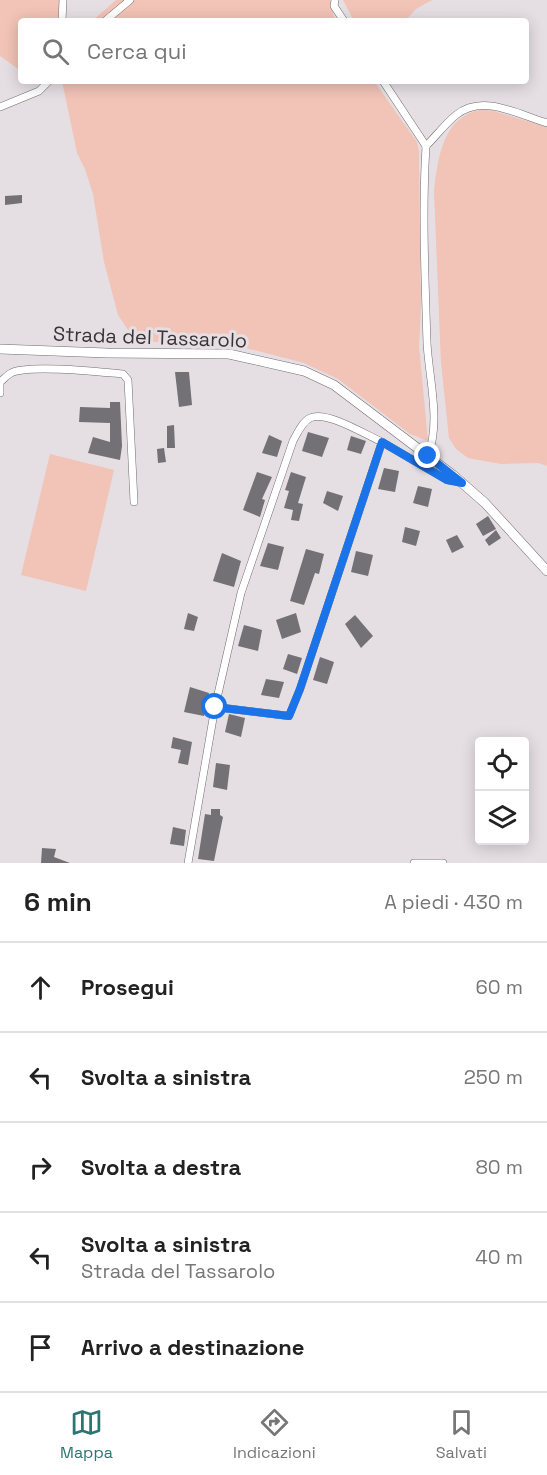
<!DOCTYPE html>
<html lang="it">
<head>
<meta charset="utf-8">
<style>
  :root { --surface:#fff; --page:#f2f2f2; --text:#222; --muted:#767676; --line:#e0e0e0; --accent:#2b7573 }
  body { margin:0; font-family:"Space Grotesk",sans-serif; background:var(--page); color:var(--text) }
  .controls { position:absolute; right:18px; bottom:18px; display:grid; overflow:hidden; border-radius:6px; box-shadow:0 3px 15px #0003 }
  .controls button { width:54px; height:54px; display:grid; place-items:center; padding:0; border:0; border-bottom:2px solid var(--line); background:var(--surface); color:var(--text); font:30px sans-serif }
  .stop { position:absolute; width:18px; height:18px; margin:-14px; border:4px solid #1a73e8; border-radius:50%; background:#fff }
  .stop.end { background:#1a73e8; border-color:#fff; box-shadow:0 2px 6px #0008 }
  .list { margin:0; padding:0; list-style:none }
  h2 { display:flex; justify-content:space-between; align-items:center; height:78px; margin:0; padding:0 24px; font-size:26px }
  h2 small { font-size:20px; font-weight:400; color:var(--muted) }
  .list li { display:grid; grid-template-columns:39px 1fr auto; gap:18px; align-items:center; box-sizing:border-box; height:90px; padding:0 24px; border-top:2px solid var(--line) }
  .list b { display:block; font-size:22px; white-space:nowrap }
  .list p { margin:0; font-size:20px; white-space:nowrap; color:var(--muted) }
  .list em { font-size:20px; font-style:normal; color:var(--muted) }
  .icon { flex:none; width:33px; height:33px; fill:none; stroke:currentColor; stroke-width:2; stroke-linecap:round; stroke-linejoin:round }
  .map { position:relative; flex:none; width:547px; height:863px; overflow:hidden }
  .search { position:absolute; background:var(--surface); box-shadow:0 3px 15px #0003; left:18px; right:18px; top:18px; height:66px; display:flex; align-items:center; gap:15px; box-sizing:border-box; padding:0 21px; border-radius:6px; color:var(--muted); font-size:22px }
  .sheet { height:528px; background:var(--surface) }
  nav { display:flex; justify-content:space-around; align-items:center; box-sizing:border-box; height:84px; border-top:2px solid var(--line); background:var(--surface); font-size:16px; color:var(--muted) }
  nav a { display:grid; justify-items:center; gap:3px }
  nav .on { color:var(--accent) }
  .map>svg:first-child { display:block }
</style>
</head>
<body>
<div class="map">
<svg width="547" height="863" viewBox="0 0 547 863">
  <rect width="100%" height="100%" fill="#e5dfe3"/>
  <g fill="#f2c3b7">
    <polygon points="0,0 59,0 58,21 21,21 21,71 0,56"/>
    <polygon points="116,0 330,0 335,21 92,21"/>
    <polygon points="343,0 432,0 416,9 405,21 354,21"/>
    <polygon points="62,81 374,81 417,142 419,152 421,308 419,346 428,441 410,434 338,379 304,363 238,346 153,342 135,336 128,330 118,315 104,262 93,194 85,169 77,153"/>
    <path d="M 487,109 L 547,127 L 547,466 L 538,463 L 501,464 L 468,458 L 456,449 L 449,438 L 441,363 L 434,192 C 438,157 443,112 487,109 Z"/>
    <polygon points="50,454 114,470 86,591 21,575"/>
  </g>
  <g fill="#737076">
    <polygon points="22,195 22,203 5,205 5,196"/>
    <polygon points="175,372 189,372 192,405 179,407"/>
    <polygon points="110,402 120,402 122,446 120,460 88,453 93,437 110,442 110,423 79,422 80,407 110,408"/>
    <polygon points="174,425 175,448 167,448 167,426"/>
    <polygon points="308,432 329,438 322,457 302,451"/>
    <polygon points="269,435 282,441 277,457 262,453"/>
    <polygon points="351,436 366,441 361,454 347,450"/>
    <polygon points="164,448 166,462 158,463 157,449"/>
    <polygon points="384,468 399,471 395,492 378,489"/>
    <polygon points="257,472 272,477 262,499 265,500 260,517 243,510"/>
    <polygon points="291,472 306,477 298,503 303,504 299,521 291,520 293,510 284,508 289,491 285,490"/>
    <polygon points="418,486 432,489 428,507 413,503"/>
    <polygon points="327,491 343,496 338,511 323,503"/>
    <polygon points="488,516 496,529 483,536 476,524"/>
    <polygon points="405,527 420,531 416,546 402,542"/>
    <polygon points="496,530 501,538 489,546 485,540"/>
    <polygon points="457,535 464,547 452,553 446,540"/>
    <polygon points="268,543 284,547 278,570 260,566"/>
    <polygon points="306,549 324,554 319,574 315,573 304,605 290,601"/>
    <polygon points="356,551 373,555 368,576 351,572"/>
    <polygon points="222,553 241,561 234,587 213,581"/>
    <polygon points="188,613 198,617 194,631 184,629"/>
    <polygon points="296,613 301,632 282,639 276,620"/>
    <polygon points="355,615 373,636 361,648 345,624"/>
    <polygon points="244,625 262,630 258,651 238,646"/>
    <polygon points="288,654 302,658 297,674 283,669"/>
    <polygon points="320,657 334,662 327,684 313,680"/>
    <polygon points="266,679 284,682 279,698 261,695"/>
    <polygon points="190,687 209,693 204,716 184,712"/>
    <polygon points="229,714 245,718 241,737 225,732"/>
    <polygon points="173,737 192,742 188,765 178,763 181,750 171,748"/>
    <polygon points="216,763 230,765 227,790 213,787"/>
    <polygon points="211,809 220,809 220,815 223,817 214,861 198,859 205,814 211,815"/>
    <polygon points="173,827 186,830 184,846 170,844"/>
    <polygon points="42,848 56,849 54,857 70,863 41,863"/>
  </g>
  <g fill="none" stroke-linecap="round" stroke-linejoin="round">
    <g stroke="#706b6f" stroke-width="8">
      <g id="street">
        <polyline points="335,0 334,6 344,21"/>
        <polyline points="62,21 63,0"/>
        <polyline points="105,21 130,0"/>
        <path d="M 383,81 L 426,146 C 436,136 445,124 456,115 C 483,93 519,115 547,123"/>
        <polyline points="0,107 39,91 49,81"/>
        <path d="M 426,146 C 422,211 425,277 427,343 C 429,379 441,421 428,456"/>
        <path d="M 0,393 L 0,382 C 3,380 7,375 11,373 C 28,364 101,372 123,374 L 128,380 L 134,502"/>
        <polyline points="382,442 447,480 462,482"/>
        <path d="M 188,863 L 215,707 L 241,593 L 293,441 C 297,434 302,422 310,418 C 326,410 366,435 382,442 L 300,689 L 289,716 L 215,707"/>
        <polyline points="414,863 443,863"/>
      </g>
    </g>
    <g stroke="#706b6f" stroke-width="10">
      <polyline id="secondary" points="0,349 107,353 229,354 304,371 334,385 453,475 485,503 547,571"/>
    </g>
    <use href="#street" stroke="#fff" stroke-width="7"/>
    <use href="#secondary" stroke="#fff" stroke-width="9"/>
  </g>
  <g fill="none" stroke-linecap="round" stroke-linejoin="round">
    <polyline stroke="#1a73e8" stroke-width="8" points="215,707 289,716 300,689 382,442 447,480 462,483 428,456"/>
  </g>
  <g text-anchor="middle" stroke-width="6" stroke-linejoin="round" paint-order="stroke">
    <g font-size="20" fill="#383537" stroke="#e5dfe3">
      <text transform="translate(150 337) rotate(2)" y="7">Strada del Tassarolo</text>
    </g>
  </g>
</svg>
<div class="controls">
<button><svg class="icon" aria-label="locate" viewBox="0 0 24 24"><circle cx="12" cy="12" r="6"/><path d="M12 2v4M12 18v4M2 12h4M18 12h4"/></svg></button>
<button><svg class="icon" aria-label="layers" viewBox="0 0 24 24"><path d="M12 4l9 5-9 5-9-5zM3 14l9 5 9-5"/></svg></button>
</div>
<div class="stop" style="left:215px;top:707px"></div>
<div class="stop end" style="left:428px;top:456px"></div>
<div class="search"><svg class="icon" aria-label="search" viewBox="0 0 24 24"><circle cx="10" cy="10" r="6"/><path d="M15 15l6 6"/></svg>Cerca qui</div>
</div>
<section class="sheet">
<h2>6 min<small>A piedi · 430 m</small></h2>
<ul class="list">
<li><svg class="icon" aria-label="ahead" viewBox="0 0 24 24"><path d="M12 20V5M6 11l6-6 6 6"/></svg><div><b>Prosegui</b></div><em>60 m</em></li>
<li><svg class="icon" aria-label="left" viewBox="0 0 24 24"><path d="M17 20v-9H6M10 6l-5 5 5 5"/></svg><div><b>Svolta a sinistra</b></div><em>250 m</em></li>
<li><svg class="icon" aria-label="right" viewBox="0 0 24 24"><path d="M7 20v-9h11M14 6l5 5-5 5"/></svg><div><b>Svolta a destra</b></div><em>80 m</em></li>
<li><svg class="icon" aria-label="left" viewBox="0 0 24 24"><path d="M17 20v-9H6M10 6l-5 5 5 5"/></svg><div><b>Svolta a sinistra</b><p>Strada del Tassarolo</p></div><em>40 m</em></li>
<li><svg class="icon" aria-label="arrive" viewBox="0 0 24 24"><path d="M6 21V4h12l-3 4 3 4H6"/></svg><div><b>Arrivo a destinazione</b></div></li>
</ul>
</section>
<nav>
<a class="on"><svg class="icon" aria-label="map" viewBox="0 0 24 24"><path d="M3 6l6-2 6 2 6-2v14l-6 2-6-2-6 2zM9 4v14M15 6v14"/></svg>Mappa</a>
<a><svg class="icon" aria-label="directions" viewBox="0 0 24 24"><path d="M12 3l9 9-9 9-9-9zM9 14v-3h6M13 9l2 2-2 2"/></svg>Indicazioni</a>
<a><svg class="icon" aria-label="saved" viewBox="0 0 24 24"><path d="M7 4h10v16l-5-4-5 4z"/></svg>Salvati</a>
</nav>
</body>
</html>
